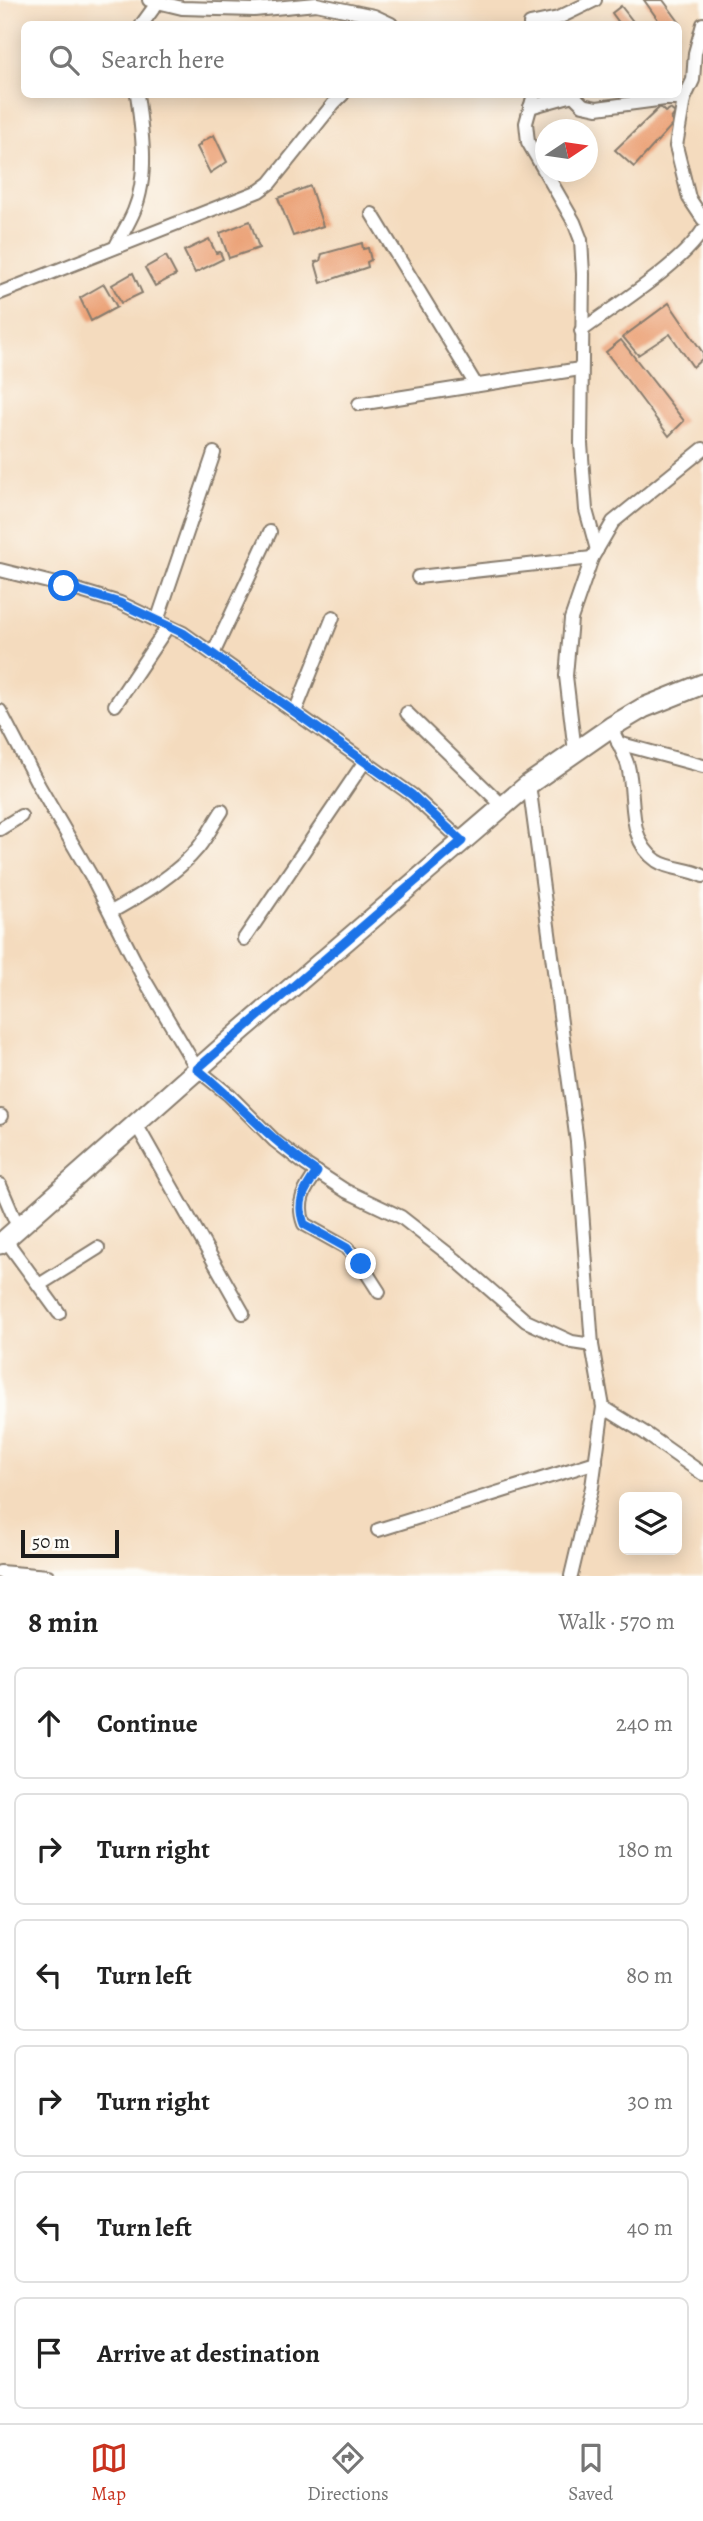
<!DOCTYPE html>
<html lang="en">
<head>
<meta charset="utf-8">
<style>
  :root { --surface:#fff; --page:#f6f6f6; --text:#222; --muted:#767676; --line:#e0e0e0; --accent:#c8321e }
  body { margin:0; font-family:Alegreya,serif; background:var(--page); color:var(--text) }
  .controls { position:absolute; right:21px; bottom:21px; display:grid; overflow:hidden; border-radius:10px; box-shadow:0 4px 18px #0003 }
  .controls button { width:63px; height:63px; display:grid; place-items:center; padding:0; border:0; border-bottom:2px solid var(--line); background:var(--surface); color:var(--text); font:35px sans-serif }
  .compass { position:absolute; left:535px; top:119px; width:63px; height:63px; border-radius:50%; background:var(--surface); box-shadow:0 4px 18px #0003; rotate:77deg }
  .scale { position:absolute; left:21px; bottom:18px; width:98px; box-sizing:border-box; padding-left:7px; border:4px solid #1c1c1c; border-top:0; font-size:19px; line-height:24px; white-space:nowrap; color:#1c1c1c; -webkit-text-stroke:5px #fdfcf7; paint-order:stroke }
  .stop { position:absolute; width:21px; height:21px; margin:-16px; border:5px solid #1a73e8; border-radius:50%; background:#fff }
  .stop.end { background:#1a73e8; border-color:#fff; box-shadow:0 2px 7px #0008 }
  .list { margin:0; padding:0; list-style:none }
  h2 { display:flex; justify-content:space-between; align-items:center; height:91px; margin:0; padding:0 28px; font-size:30px }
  h2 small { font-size:23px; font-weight:400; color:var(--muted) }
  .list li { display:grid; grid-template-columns:46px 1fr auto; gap:21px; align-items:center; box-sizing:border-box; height:112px; margin:0 14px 14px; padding:0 14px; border:2px solid var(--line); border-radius:10px }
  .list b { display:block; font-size:26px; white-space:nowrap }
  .list em { font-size:23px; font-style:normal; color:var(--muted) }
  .icon { flex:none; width:38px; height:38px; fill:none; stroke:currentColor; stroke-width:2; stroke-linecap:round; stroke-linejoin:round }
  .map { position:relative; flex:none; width:703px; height:1576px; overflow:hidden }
  .search { position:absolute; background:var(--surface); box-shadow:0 4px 18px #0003; left:21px; right:21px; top:21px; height:77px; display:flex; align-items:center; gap:18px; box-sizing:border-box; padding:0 24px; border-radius:10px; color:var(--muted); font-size:26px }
  .sheet { height:847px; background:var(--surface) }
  nav { display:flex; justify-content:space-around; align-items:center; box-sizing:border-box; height:98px; border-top:2px solid var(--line); background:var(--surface); font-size:19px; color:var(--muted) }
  nav a { display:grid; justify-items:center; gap:4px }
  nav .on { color:var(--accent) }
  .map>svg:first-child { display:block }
</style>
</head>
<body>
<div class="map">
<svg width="703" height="1576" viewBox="0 0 703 1576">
  <rect width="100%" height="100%" fill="#fdfcf7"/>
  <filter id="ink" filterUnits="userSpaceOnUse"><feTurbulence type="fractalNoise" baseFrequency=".0143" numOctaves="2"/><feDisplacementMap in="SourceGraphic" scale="14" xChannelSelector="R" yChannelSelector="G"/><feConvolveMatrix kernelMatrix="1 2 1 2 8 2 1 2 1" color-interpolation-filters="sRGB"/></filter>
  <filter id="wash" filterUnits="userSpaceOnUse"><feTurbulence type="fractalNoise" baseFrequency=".00686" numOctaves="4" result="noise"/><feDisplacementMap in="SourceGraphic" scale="28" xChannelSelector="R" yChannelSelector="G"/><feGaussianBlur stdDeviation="1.57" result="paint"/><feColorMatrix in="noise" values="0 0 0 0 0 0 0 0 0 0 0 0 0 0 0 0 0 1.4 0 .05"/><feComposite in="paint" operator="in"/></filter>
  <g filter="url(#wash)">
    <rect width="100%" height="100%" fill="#f4dbbe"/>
    <g id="blocks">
      <g fill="#eba176">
        <polygon points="644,0 663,0 680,23 661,24"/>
        <polygon points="621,6 635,24 620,24 612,13"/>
        <polygon points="660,107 665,112 670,109 675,113 671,119 674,123 634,167 615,150"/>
        <polygon points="214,135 227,162 210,173 197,147 200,145 200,143"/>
        <polygon points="310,186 323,226 293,236 278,198"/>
        <polygon points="250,221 259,248 229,258 220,233"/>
        <polygon points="209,239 216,253 220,252 223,259 195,273 184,251"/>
        <polygon points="362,243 363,249 368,248 371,260 367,262 368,267 321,283 315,262 320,261 322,254"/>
        <polygon points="166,256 176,275 155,286 145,268"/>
        <polygon points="133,273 142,293 121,303 112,285"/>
        <polygon points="104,284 117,307 91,321 80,298"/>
        <polygon points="669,303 703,353 703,358 693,367 670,334 638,355 623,337"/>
        <polygon points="621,340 684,421 669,436 606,352"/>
      </g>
    </g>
  </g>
  <g filter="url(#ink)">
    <use href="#blocks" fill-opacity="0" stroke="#887c6d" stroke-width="2"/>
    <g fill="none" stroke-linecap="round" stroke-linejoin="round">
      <g stroke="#887c6d" stroke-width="16">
        <g id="street">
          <polyline points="149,0 182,8 254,10 316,4 374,16 391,24"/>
          <polyline points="142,24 158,2"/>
          <polyline points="530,24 558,18 595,0"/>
          <polyline points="703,24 695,53 693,80 684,99 676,146 689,198 703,219"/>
          <polyline points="534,94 526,123 528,142 574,222 581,240 583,274 581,444 586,510 597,550"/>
          <polyline points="530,107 573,95 583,105 597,108 665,99 684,99"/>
          <polyline points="372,214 476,385"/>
          <path d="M 116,246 C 122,234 129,223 134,211 C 149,176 142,131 137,94"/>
          <polyline points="0,293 259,191 270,183 334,103 343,94"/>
          <path d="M 581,331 C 616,305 681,265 703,230"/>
          <polyline points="359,404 580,369"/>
          <polyline points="0,570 64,586 120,603 183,633 412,795 462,841"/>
          <polyline points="418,577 592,558"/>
          <polyline points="157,621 214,453"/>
          <polyline points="213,654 270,532"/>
          <polyline points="115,705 168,626"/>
          <polyline points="0,711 39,786 93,879 144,979 197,1069 229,1095 275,1141 306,1165 346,1191 401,1217 456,1260 526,1321 572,1342 592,1345"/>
          <polyline points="295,712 333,617"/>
          <polyline points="407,713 503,806"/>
          <path d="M 611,727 C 616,739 624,753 628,766 C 636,798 626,840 657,861 C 671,870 689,868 703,876"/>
          <polyline points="618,743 703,766"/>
          <polyline points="575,752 566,676 571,619 592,558 613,522 703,449"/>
          <polyline points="529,784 577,1142 592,1345 603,1407 592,1487 571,1576"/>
          <polyline points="0,829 21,816"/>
          <path d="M 111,912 C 141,895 175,876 198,848 C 207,837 214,823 222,811"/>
          <polyline points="244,939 365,761"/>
          <polyline points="0,1117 1,1116"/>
          <polyline points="136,1124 243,1313"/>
          <path d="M 317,1172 C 304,1190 296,1202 304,1224 L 347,1248 L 361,1264 L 379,1292"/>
          <polyline points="0,1185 18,1227"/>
          <polyline points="5,1239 59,1313"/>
          <polyline points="39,1285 98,1248"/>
          <polyline points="603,1407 645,1433 703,1474"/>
          <polyline points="378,1530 596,1462"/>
          <polyline points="0,1572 48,1576"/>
        </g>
      </g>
      <g stroke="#887c6d" stroke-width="23">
        <polyline id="secondary" points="0,1244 242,1030 529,784 611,727 643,708 703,684"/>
      </g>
      <use href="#street" stroke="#fff" stroke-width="12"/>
      <use href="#secondary" stroke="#fff" stroke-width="19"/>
    </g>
  </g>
  <g fill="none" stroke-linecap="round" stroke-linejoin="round" filter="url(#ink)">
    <path stroke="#1a73e8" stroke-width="9" d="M 64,586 L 120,603 L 183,633 L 412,795 L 462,841 L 197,1069 C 238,1102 273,1143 317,1172 C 304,1190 296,1202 304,1224 L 347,1248 L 361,1264"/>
  </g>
</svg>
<div class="controls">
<button><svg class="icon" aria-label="layers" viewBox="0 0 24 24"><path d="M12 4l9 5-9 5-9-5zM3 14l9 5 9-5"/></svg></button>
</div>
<svg class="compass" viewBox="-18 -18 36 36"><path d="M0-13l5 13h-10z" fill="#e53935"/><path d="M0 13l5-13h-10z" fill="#767676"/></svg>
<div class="scale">50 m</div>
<div class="stop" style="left:64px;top:586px"></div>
<div class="stop end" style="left:361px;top:1264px"></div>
<div class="search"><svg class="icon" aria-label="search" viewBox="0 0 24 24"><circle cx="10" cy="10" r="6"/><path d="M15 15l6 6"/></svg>Search here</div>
</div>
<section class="sheet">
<h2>8 min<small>Walk · 570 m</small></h2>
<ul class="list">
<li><svg class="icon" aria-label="ahead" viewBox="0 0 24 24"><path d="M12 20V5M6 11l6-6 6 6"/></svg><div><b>Continue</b></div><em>240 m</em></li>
<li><svg class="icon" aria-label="right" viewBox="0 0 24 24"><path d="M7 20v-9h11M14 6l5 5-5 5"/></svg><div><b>Turn right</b></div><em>180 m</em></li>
<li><svg class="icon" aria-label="left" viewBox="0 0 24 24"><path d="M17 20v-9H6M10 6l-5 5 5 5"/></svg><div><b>Turn left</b></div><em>80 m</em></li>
<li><svg class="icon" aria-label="right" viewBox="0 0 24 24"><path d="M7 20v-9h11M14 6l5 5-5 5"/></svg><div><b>Turn right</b></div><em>30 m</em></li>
<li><svg class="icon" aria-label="left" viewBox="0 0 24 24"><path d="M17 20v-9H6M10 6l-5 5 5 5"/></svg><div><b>Turn left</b></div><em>40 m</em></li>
<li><svg class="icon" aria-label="arrive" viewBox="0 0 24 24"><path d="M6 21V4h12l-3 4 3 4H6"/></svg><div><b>Arrive at destination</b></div></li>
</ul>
</section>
<nav>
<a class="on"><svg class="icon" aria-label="map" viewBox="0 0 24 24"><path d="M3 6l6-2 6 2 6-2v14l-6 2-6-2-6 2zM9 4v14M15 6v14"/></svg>Map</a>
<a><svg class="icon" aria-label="directions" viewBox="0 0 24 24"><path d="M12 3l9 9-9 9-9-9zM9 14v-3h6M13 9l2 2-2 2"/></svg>Directions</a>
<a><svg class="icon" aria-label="saved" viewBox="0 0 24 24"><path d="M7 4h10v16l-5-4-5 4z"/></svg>Saved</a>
</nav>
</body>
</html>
